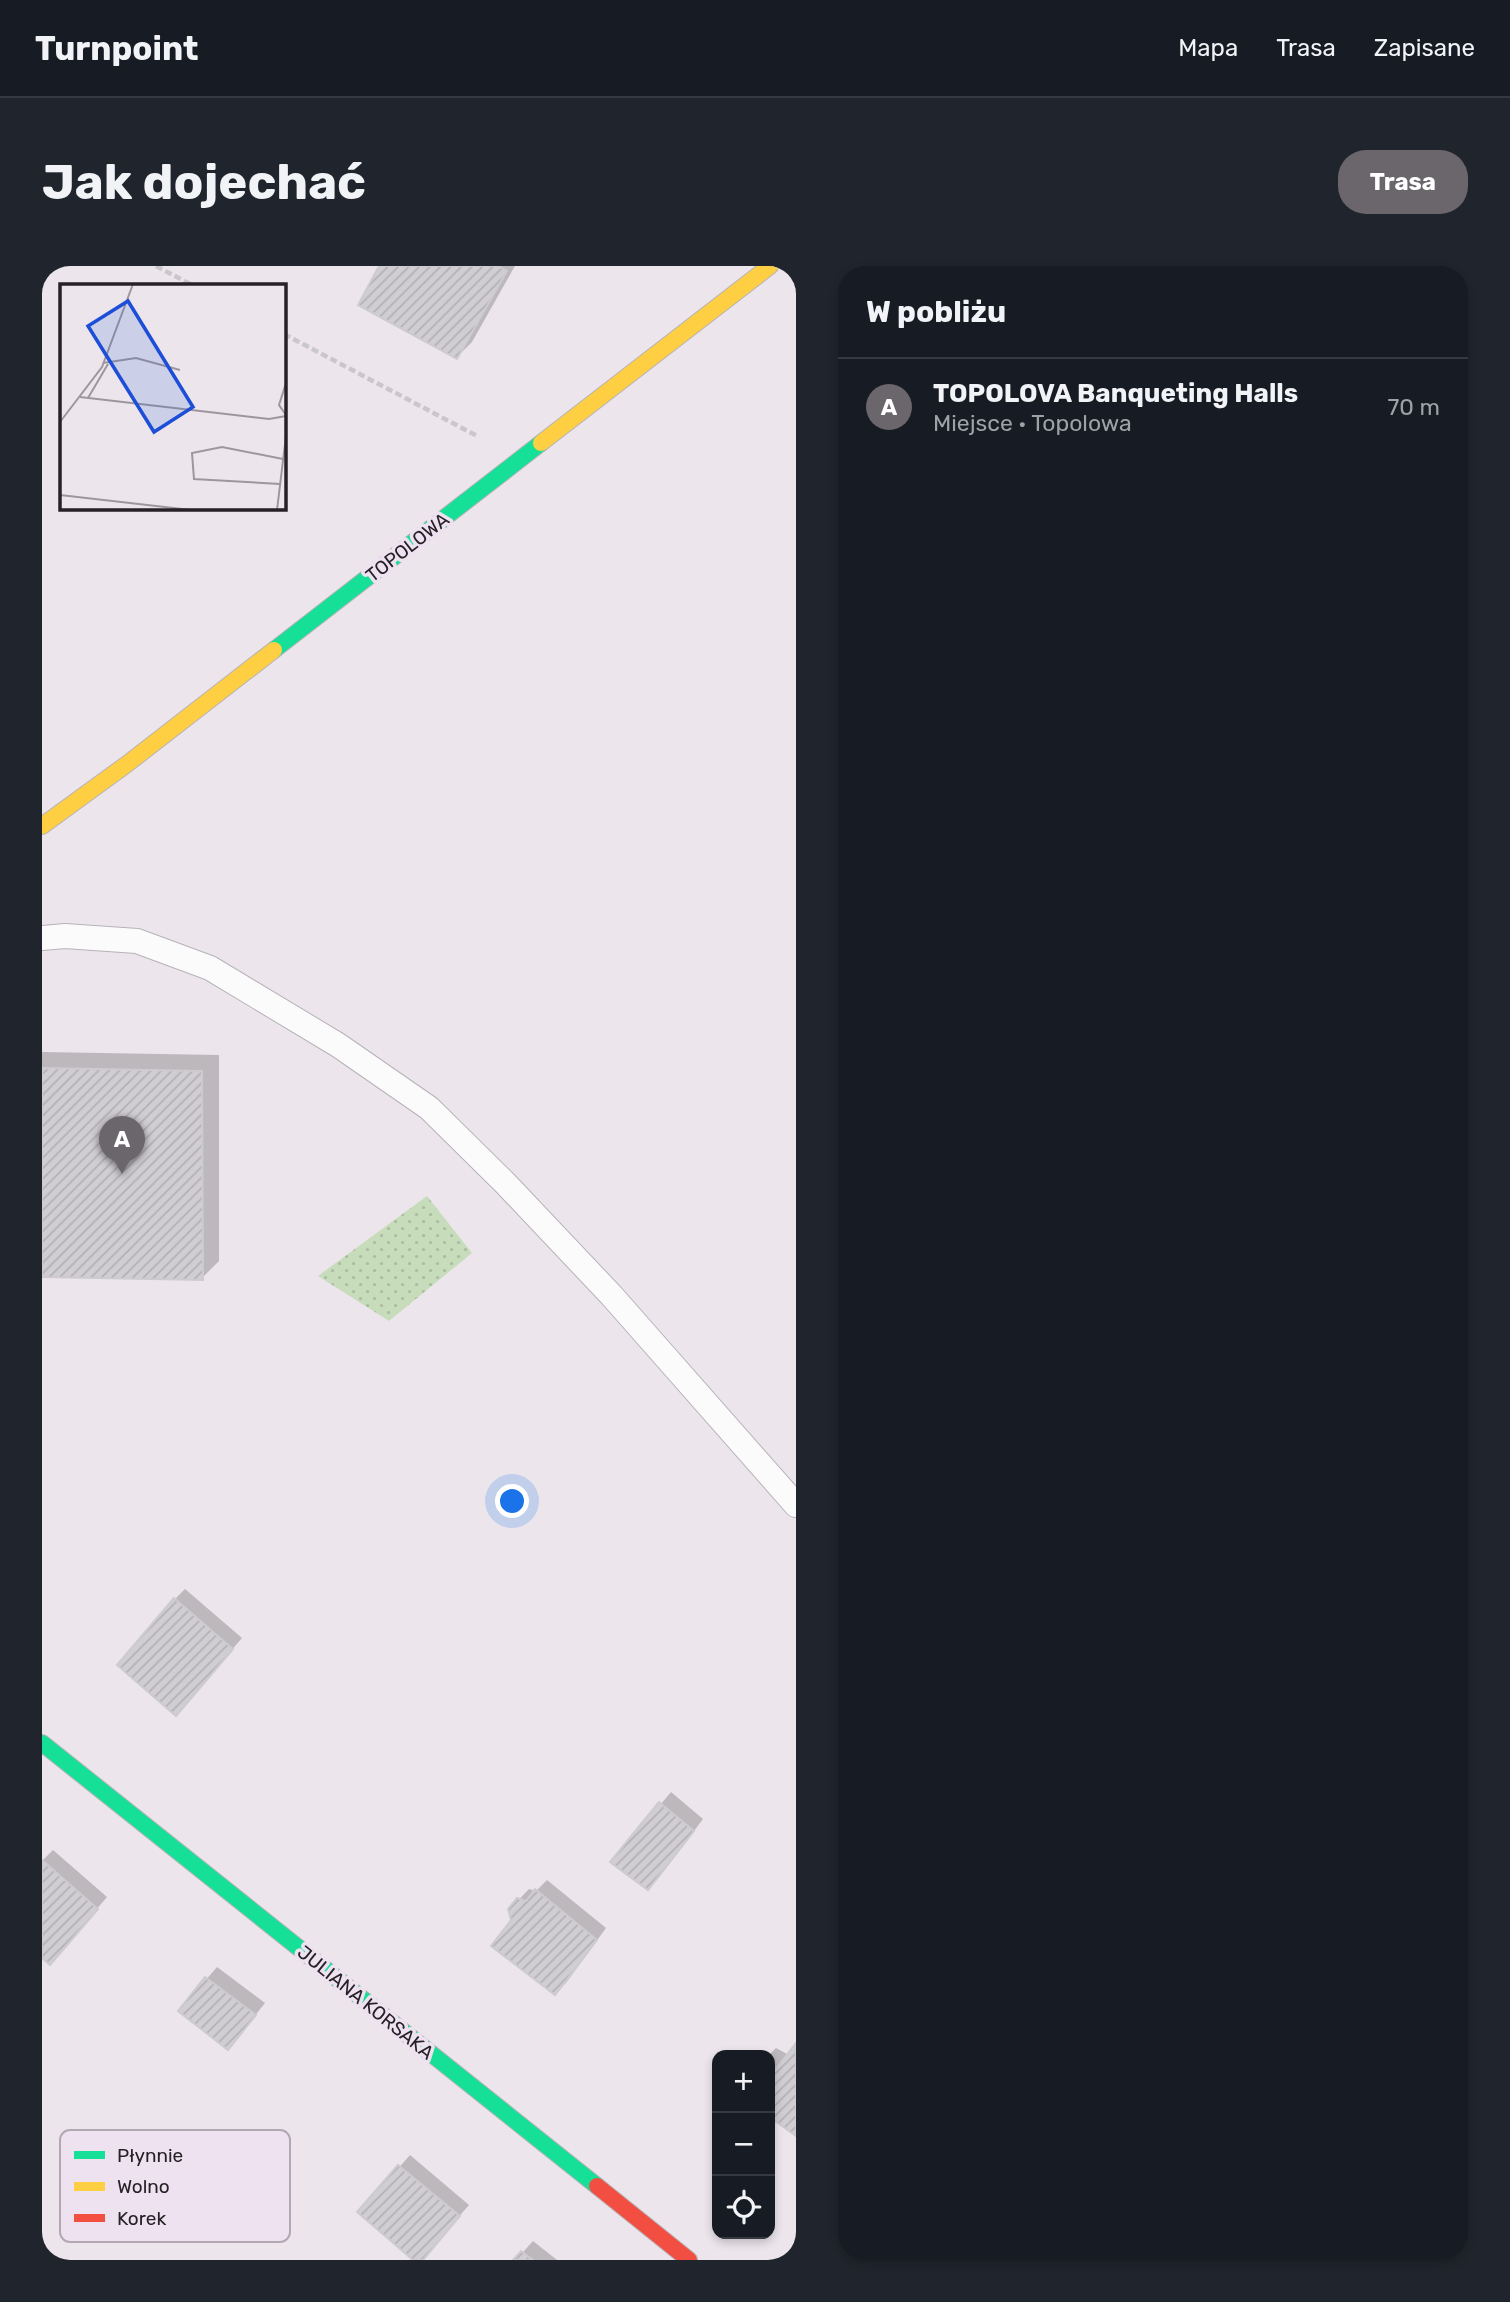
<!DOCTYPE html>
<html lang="pl">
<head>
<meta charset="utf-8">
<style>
  :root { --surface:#171b24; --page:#20242c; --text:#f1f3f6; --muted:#9ea1a6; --line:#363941; --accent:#6b666c }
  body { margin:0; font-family:Rubik,sans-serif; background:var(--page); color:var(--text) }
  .controls { position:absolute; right:21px; bottom:21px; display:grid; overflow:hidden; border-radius:14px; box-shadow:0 4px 10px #0003 }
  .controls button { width:63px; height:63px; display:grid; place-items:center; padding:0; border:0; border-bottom:2px solid var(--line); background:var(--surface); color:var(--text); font:35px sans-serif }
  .you { position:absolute; left:471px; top:1236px; width:24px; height:24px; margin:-18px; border:5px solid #fff; border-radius:50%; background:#1a73e8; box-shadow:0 0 0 10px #1a73e833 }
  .badge { display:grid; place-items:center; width:46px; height:46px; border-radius:50%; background:var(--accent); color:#fff; font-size:23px; font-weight:700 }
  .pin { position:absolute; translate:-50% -58px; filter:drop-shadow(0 2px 4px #0008) }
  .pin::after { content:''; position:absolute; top:37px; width:24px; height:21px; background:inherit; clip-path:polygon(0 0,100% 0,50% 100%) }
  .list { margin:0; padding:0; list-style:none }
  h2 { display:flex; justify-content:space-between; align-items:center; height:91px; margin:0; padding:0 28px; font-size:30px }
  h2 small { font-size:23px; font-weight:400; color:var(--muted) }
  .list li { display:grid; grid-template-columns:46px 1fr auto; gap:21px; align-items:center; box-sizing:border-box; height:98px; padding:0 28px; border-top:2px solid var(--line) }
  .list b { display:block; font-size:26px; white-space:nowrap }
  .list p { margin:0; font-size:23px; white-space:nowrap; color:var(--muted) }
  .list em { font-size:23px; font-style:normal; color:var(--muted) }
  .icon { flex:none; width:38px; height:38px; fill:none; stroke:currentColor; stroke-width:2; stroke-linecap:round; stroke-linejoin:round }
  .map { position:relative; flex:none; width:754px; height:1994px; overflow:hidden; border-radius:28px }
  header { display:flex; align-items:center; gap:42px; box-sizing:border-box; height:98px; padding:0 35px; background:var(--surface); border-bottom:2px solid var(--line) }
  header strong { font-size:33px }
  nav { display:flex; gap:38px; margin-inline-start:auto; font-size:24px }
  .intro { display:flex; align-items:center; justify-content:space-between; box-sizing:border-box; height:168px; padding:0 42px }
  h1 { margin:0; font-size:49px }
  .button { padding:18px 32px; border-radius:28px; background:var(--accent); color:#fff; font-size:24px; font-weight:700 }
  main { display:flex; gap:42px; padding:0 42px }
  aside { flex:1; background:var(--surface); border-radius:28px; box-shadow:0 4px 10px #0003 }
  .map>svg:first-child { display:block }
</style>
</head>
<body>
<header>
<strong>Turnpoint</strong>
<nav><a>Mapa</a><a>Trasa</a><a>Zapisane</a></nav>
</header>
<div class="intro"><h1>Jak dojechać</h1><a class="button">Trasa</a></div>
<main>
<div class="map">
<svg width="754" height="1994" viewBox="0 0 754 1994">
  <defs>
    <pattern id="park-dots" width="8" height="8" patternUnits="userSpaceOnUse" patternTransform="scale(1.75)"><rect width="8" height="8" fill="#c7dcba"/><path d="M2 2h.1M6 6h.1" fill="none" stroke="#abbca0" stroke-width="1.8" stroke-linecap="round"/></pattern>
    <pattern id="building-hatch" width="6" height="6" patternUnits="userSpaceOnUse" patternTransform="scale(1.75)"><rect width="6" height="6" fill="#d1ced3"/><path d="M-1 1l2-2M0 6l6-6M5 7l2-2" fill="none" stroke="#b3b1b5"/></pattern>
  </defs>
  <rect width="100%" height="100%" fill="#ece6ec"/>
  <polygon fill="url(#park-dots)" points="385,930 430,987 347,1055 276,1010"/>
  <g fill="#0003">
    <polygon points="339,0 473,0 430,76 415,91"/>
    <polygon points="0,786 177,789 177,995 160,1012 0,1009"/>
    <polygon points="143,1323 200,1372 144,1437 133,1333"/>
    <polygon points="629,1526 661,1553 617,1611 606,1622 571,1595"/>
    <polygon points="11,1584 65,1631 18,1686 0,1690 0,1595"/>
    <polygon points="505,1614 564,1662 524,1717 513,1727 471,1654 468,1643 487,1623 494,1625"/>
    <polygon points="175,1701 223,1737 196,1771 138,1744"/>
    <polygon points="754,1780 754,1868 735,1855 728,1863 727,1789 734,1782 747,1789"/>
    <polygon points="368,1889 427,1939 379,1994 374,1994 318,1946"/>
    <polygon points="491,1975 515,1994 474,1994"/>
  </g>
  <g fill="url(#building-hatch)" stroke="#cdcad0" stroke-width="2">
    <polygon points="337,0 456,0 465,5 415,93 316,39"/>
    <polygon points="0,802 160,805 161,1014 0,1011"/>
    <polygon points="132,1332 191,1383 134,1450 75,1399"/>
    <polygon points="617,1536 652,1565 606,1624 568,1596"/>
    <polygon points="0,1594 56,1643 8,1699 0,1692"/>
    <polygon points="493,1623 555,1674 513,1729 449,1680 469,1654 466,1643 475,1632 484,1635"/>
    <polygon points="163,1711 214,1749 186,1784 136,1745"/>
    <polygon points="754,1777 754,1870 733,1855 728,1863 728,1801 733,1804"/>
    <polygon points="356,1899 418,1950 381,1994 371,1994 315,1946"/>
    <polygon points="479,1985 491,1994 471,1994"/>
  </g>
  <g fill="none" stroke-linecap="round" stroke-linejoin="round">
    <g stroke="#b7b2b8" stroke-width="26">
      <polyline id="lane" points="0,672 23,670 95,675 168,702 296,779 387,842 464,918 570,1030 754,1239"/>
    </g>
    <g stroke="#b7b2b8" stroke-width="18">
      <g id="fast">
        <polyline points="232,384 499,177"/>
        <polyline points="0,1477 555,1920"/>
      </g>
    </g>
    <g stroke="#b7b2b8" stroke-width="18">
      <g id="slow">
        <polyline points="499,177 728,0"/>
        <polyline points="0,560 85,498 232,384"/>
      </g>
    </g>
    <g stroke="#b7b2b8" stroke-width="18">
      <polyline id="jam" points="555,1920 647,1994"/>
    </g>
    <g stroke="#cac7ca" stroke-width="4.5" stroke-dasharray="7 3.5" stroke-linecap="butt">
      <polyline points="114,0 150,19"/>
      <polyline points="242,68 437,171"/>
    </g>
    <use href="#lane" stroke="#fcfbfc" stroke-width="24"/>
    <use href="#fast" stroke="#16e098" stroke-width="16"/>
    <use href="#slow" stroke="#ffcf43" stroke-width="16"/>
    <use href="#jam" stroke="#f24e42" stroke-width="16"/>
  </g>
  <g text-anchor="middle" stroke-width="7" stroke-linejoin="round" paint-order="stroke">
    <g font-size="19" fill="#262127" stroke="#eee2f0">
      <text transform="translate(365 281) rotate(-38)" y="7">TOPOLOWA</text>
      <text transform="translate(324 1736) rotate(39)" y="7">JULIANA KORSAKA</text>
    </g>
  </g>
  <g transform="translate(18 18)">
    <rect width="226" height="226" fill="#ece6ec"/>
    <path fill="none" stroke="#9d979d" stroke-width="2" d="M 43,79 L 76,74 L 120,86M 226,99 L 219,121 L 226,131M 20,113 L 209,135 L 226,132M 28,114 L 48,80M 0,138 L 42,83 L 73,0M 220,200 L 134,195 L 132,169 L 162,163 L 223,175M 0,211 L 131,226M 217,226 L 226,152"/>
    <path fill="#1d4ed8" fill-opacity="0.15" stroke="#1d4ed8" stroke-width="3.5" d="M 68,17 L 133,123 L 94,148 L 28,42 Z"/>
    <rect width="226" height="226" fill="none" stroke="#262127" stroke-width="3.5"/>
  </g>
  <rect x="18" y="1864" width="230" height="112" rx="10" fill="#eee2f0" stroke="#b2a8b4" stroke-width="2"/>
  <rect x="32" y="1885" width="31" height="8" fill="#16e098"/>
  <rect x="32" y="1916" width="31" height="9" fill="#ffcf43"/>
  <rect x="32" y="1948" width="31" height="8" fill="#f24e42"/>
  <g font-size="19" fill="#262127">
    <text x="75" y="1896">Płynnie</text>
    <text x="75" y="1927">Wolno</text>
    <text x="75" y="1959">Korek</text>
  </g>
</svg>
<div class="controls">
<button>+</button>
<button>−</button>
<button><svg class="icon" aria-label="locate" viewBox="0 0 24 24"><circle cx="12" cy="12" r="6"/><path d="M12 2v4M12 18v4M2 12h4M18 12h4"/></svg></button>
</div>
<div class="you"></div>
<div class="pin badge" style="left:80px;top:908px">A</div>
</div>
<aside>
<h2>W pobliżu<small></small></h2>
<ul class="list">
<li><span class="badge">A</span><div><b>TOPOLOVA Banqueting Halls</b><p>Miejsce · Topolowa</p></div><em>70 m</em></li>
</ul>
</aside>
</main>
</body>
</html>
